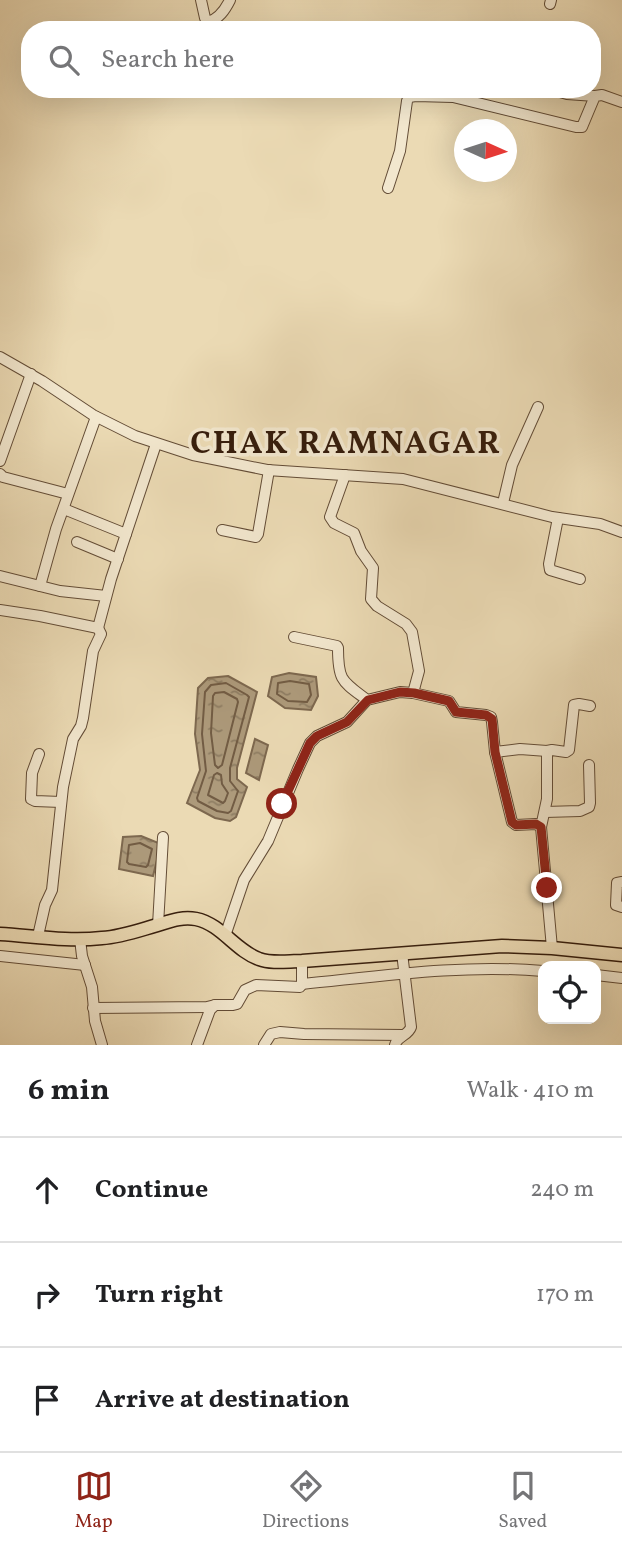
<!DOCTYPE html>
<html lang="en">
<head>
<meta charset="utf-8">
<style>
  :root { --surface:#fff; --page:#f2f2f2; --text:#202124; --muted:#757577; --line:#e0e0e0; --accent:#8f2418 }
  body { margin:0; font-family:Vollkorn,serif; background:var(--page); color:var(--text) }
  .controls { position:absolute; right:21px; bottom:21px; display:grid; overflow:hidden; border-radius:14px; box-shadow:0 7px 28px #0002 }
  .controls button { width:63px; height:63px; display:grid; place-items:center; padding:0; border:0; border-bottom:2px solid var(--line); background:var(--surface); color:var(--text); font:35px sans-serif }
  .compass { position:absolute; left:454px; top:119px; width:63px; height:63px; border-radius:50%; background:var(--surface); box-shadow:0 7px 28px #0002; rotate:93deg }
  .stop { position:absolute; width:21px; height:21px; margin:-16px; border:5px solid #8f2418; border-radius:50%; background:#fff }
  .stop.end { background:#8f2418; border-color:#fff; box-shadow:0 2px 7px #0008 }
  .list { margin:0; padding:0; list-style:none }
  h2 { display:flex; justify-content:space-between; align-items:center; height:91px; margin:0; padding:0 28px; font-size:30px }
  h2 small { font-size:23px; font-weight:400; color:var(--muted) }
  .list li { display:grid; grid-template-columns:46px 1fr auto; gap:21px; align-items:center; box-sizing:border-box; height:105px; padding:0 28px; border-top:2px solid var(--line) }
  .list b { display:block; font-size:26px; white-space:nowrap }
  .list em { font-size:23px; font-style:normal; color:var(--muted) }
  .icon { flex:none; width:38px; height:38px; fill:none; stroke:currentColor; stroke-width:2; stroke-linecap:round; stroke-linejoin:round }
  .map { position:relative; flex:none; width:622px; height:1045px; overflow:hidden }
  .search { position:absolute; background:var(--surface); box-shadow:0 7px 28px #0002; left:21px; right:21px; top:21px; height:77px; display:flex; align-items:center; gap:18px; box-sizing:border-box; padding:0 24px; border-radius:28px; color:var(--muted); font-size:26px }
  .sheet { height:406px; background:var(--surface) }
  nav { display:flex; justify-content:space-around; align-items:center; box-sizing:border-box; height:98px; border-top:2px solid var(--line); background:var(--surface); font-size:19px; color:var(--muted) }
  nav a { display:grid; justify-items:center; gap:4px }
  nav .on { color:var(--accent) }
  .map>svg:first-child { display:block }
</style>
</head>
<body>
<div class="map">
<svg width="622" height="1045" viewBox="0 0 622 1045">
  <defs>
    <pattern id="water-ripples" width="26" height="14" patternUnits="userSpaceOnUse" patternTransform="scale(1.75)"><rect width="26" height="14" fill="#ad9a7b"/><path d="M2 4q2-2 4 0t4 0M15 11q2-2 4 0t4 0" fill="none" stroke="#8e7d63"/></pattern>
  </defs>
  <rect width="100%" height="100%" fill="#ebdab4"/>
  <filter id="stains"><feTurbulence type="fractalNoise" baseFrequency=".00286" numOctaves="4"/><feColorMatrix values="0 0 0 0 .2 0 0 0 0 .09 0 0 0 0 .02 0 0 0 .5 -.17"/></filter>
  <radialGradient id="worn" r=".72"><stop offset=".6" stop-color="#630" stop-opacity="0"/><stop offset="1" stop-color="#630" stop-opacity=".3"/></radialGradient>
  <g fill="url(#water-ripples)" stroke="#7d684f" stroke-width="2">
    <polygon points="289,673 316,677 318,696 311,710 285,708 268,696 272,677"/>
    <polygon points="228,676 257,692 237,768 237,779 247,787 236,817 230,821 215,818 187,803 200,770 195,734 198,688 208,678"/>
    <polygon points="255,739 268,745 259,780 246,773"/>
    <polygon points="141,836 161,844 153,876 119,869 123,837"/>
  </g>
  <g fill="none" stroke-linecap="round" stroke-linejoin="round">
    <g stroke="#725c44" stroke-width="2">
      <polygon points="290,681 309,684 311,695 307,702 288,701 277,694 278,683"/>
      <polygon points="226,683 247,695 249,697 230,768 230,781 238,791 231,811 228,813 217,811 198,801 197,798 206,771 202,734 205,692 211,685"/>
      <polygon points="224,692 237,699 238,702 222,765 218,768 215,765 211,733 213,696 215,693"/>
      <polygon points="217,773 221,775 222,784 228,793 225,801 223,803 208,795 214,775"/>
      <polygon points="140,843 152,849 148,865 146,867 129,864 127,862 129,845"/>
    </g>
    <g stroke="#634c36" stroke-width="12">
      <g id="minor">
        <path d="M 201,0 L 205,18 L 208,22 C 219,19 225,10 230,0"/>
        <polyline points="550,4 551,0"/>
        <polyline points="549,89 567,94 595,96"/>
        <polyline points="388,188 400,151 407,101 409,97 416,96 453,97 576,127 582,127 595,96 602,95 622,102"/>
        <polyline points="0,357 42,381 93,415 135,436 193,455 267,470 403,479 552,517 600,524 622,532"/>
        <polyline points="0,461 31,374"/>
        <polyline points="0,474 3,477 68,494"/>
        <polyline points="345,475 330,517 334,523 354,533 361,551 373,568 371,599 377,606 406,624 412,632 419,671 413,693"/>
        <polyline points="503,503 512,465 538,407"/>
        <polyline points="64,509 126,534"/>
        <polyline points="558,518 549,564 550,570 580,579"/>
        <polyline points="222,530 256,537 258,534 269,470"/>
        <polyline points="77,542 118,559"/>
        <polyline points="0,576 60,591 106,596"/>
        <polyline points="40,586 56,529 96,417"/>
        <polyline points="0,610 40,616 98,628 111,579 156,444"/>
        <path d="M 294,637 L 337,646 L 338,648 C 338,681 342,681 367,700"/>
        <polyline points="495,752 520,749 547,751"/>
        <polyline points="39,754 32,773 31,799 35,801 61,802"/>
        <polyline points="545,812 580,811 589,807 590,803 589,765"/>
        <polyline points="541,827 547,799 547,751 552,750 566,752 569,750 574,705 579,704 590,706"/>
        <polyline points="622,882 617,883 616,905 622,907"/>
        <polyline points="158,925 163,837"/>
        <polyline points="38,936 45,905 52,890 63,787 73,739 81,726 83,718 93,651 101,634 98,628"/>
        <polyline points="225,936 244,880 268,841 298,769 310,743 317,736 347,722 367,700 400,692 413,693 449,701 456,712 486,715 491,717 492,722 495,752 512,822 516,825 536,824 541,827 552,948"/>
        <polyline points="80,939 82,956 92,987 95,1021 102,1045"/>
        <polyline points="0,956 85,965"/>
        <polyline points="596,975 622,978"/>
        <path d="M 302,984 C 382,976 462,964 543,971"/>
        <polyline points="93,1008 207,1007 215,1005"/>
        <polyline points="197,1045 210,1010 215,1005 233,1005 237,1004 245,990 256,985 300,987 302,984 302,961"/>
        <polyline points="264,1045 271,1034 280,1032 304,1034 403,1035"/>
        <path d="M 395,1045 C 397,1036 408,1036 411,1027 L 402,953"/>
      </g>
    </g>
    <g stroke="#361d0c" stroke-width="15">
      <path id="major" d="M 0,934 C 33,936 68,942 102,938 C 120,937 137,931 154,926 C 168,922 181,916 196,919 C 221,924 236,951 259,959 C 272,964 288,961 302,961 L 502,946 L 552,948 L 622,955"/>
    </g>
    <use href="#minor" stroke="#f2e7ce" stroke-width="10"/>
    <use href="#major" stroke="#ebdab4" stroke-width="12"/>
  </g>
  <g fill="none" stroke-linecap="round" stroke-linejoin="round">
    <polyline stroke="#8f2418" stroke-width="9" points="282,804 310,743 317,736 347,722 368,700 400,692 414,693 449,701 456,712 486,715 492,719 495,752 512,822 516,825 536,824 541,827 547,888"/>
  </g>
  <g text-anchor="middle" stroke-width="7" stroke-linejoin="round" paint-order="stroke">
    <g font-size="32" font-weight="bold" letter-spacing="2" fill="#361d0c" stroke="#f2e7ce">
      <text x="346" y="453">CHAK RAMNAGAR</text>
    </g>
  </g>
  <rect width="100%" height="100%" filter="url(#stains)"/>
  <rect width="100%" height="100%" fill="url(#worn)"/>
</svg>
<div class="controls">
<button><svg class="icon" aria-label="locate" viewBox="0 0 24 24"><circle cx="12" cy="12" r="6"/><path d="M12 2v4M12 18v4M2 12h4M18 12h4"/></svg></button>
</div>
<svg class="compass" viewBox="-18 -18 36 36"><path d="M0-13l5 13h-10z" fill="#e53935"/><path d="M0 13l5-13h-10z" fill="#757577"/></svg>
<div class="stop" style="left:282px;top:804px"></div>
<div class="stop end" style="left:547px;top:888px"></div>
<div class="search"><svg class="icon" aria-label="search" viewBox="0 0 24 24"><circle cx="10" cy="10" r="6"/><path d="M15 15l6 6"/></svg>Search here</div>
</div>
<section class="sheet">
<h2>6 min<small>Walk · 410 m</small></h2>
<ul class="list">
<li><svg class="icon" aria-label="ahead" viewBox="0 0 24 24"><path d="M12 20V5M6 11l6-6 6 6"/></svg><div><b>Continue</b></div><em>240 m</em></li>
<li><svg class="icon" aria-label="right" viewBox="0 0 24 24"><path d="M7 20v-9h11M14 6l5 5-5 5"/></svg><div><b>Turn right</b></div><em>170 m</em></li>
<li><svg class="icon" aria-label="arrive" viewBox="0 0 24 24"><path d="M6 21V4h12l-3 4 3 4H6"/></svg><div><b>Arrive at destination</b></div></li>
</ul>
</section>
<nav>
<a class="on"><svg class="icon" aria-label="map" viewBox="0 0 24 24"><path d="M3 6l6-2 6 2 6-2v14l-6 2-6-2-6 2zM9 4v14M15 6v14"/></svg>Map</a>
<a><svg class="icon" aria-label="directions" viewBox="0 0 24 24"><path d="M12 3l9 9-9 9-9-9zM9 14v-3h6M13 9l2 2-2 2"/></svg>Directions</a>
<a><svg class="icon" aria-label="saved" viewBox="0 0 24 24"><path d="M7 4h10v16l-5-4-5 4z"/></svg>Saved</a>
</nav>
</body>
</html>
